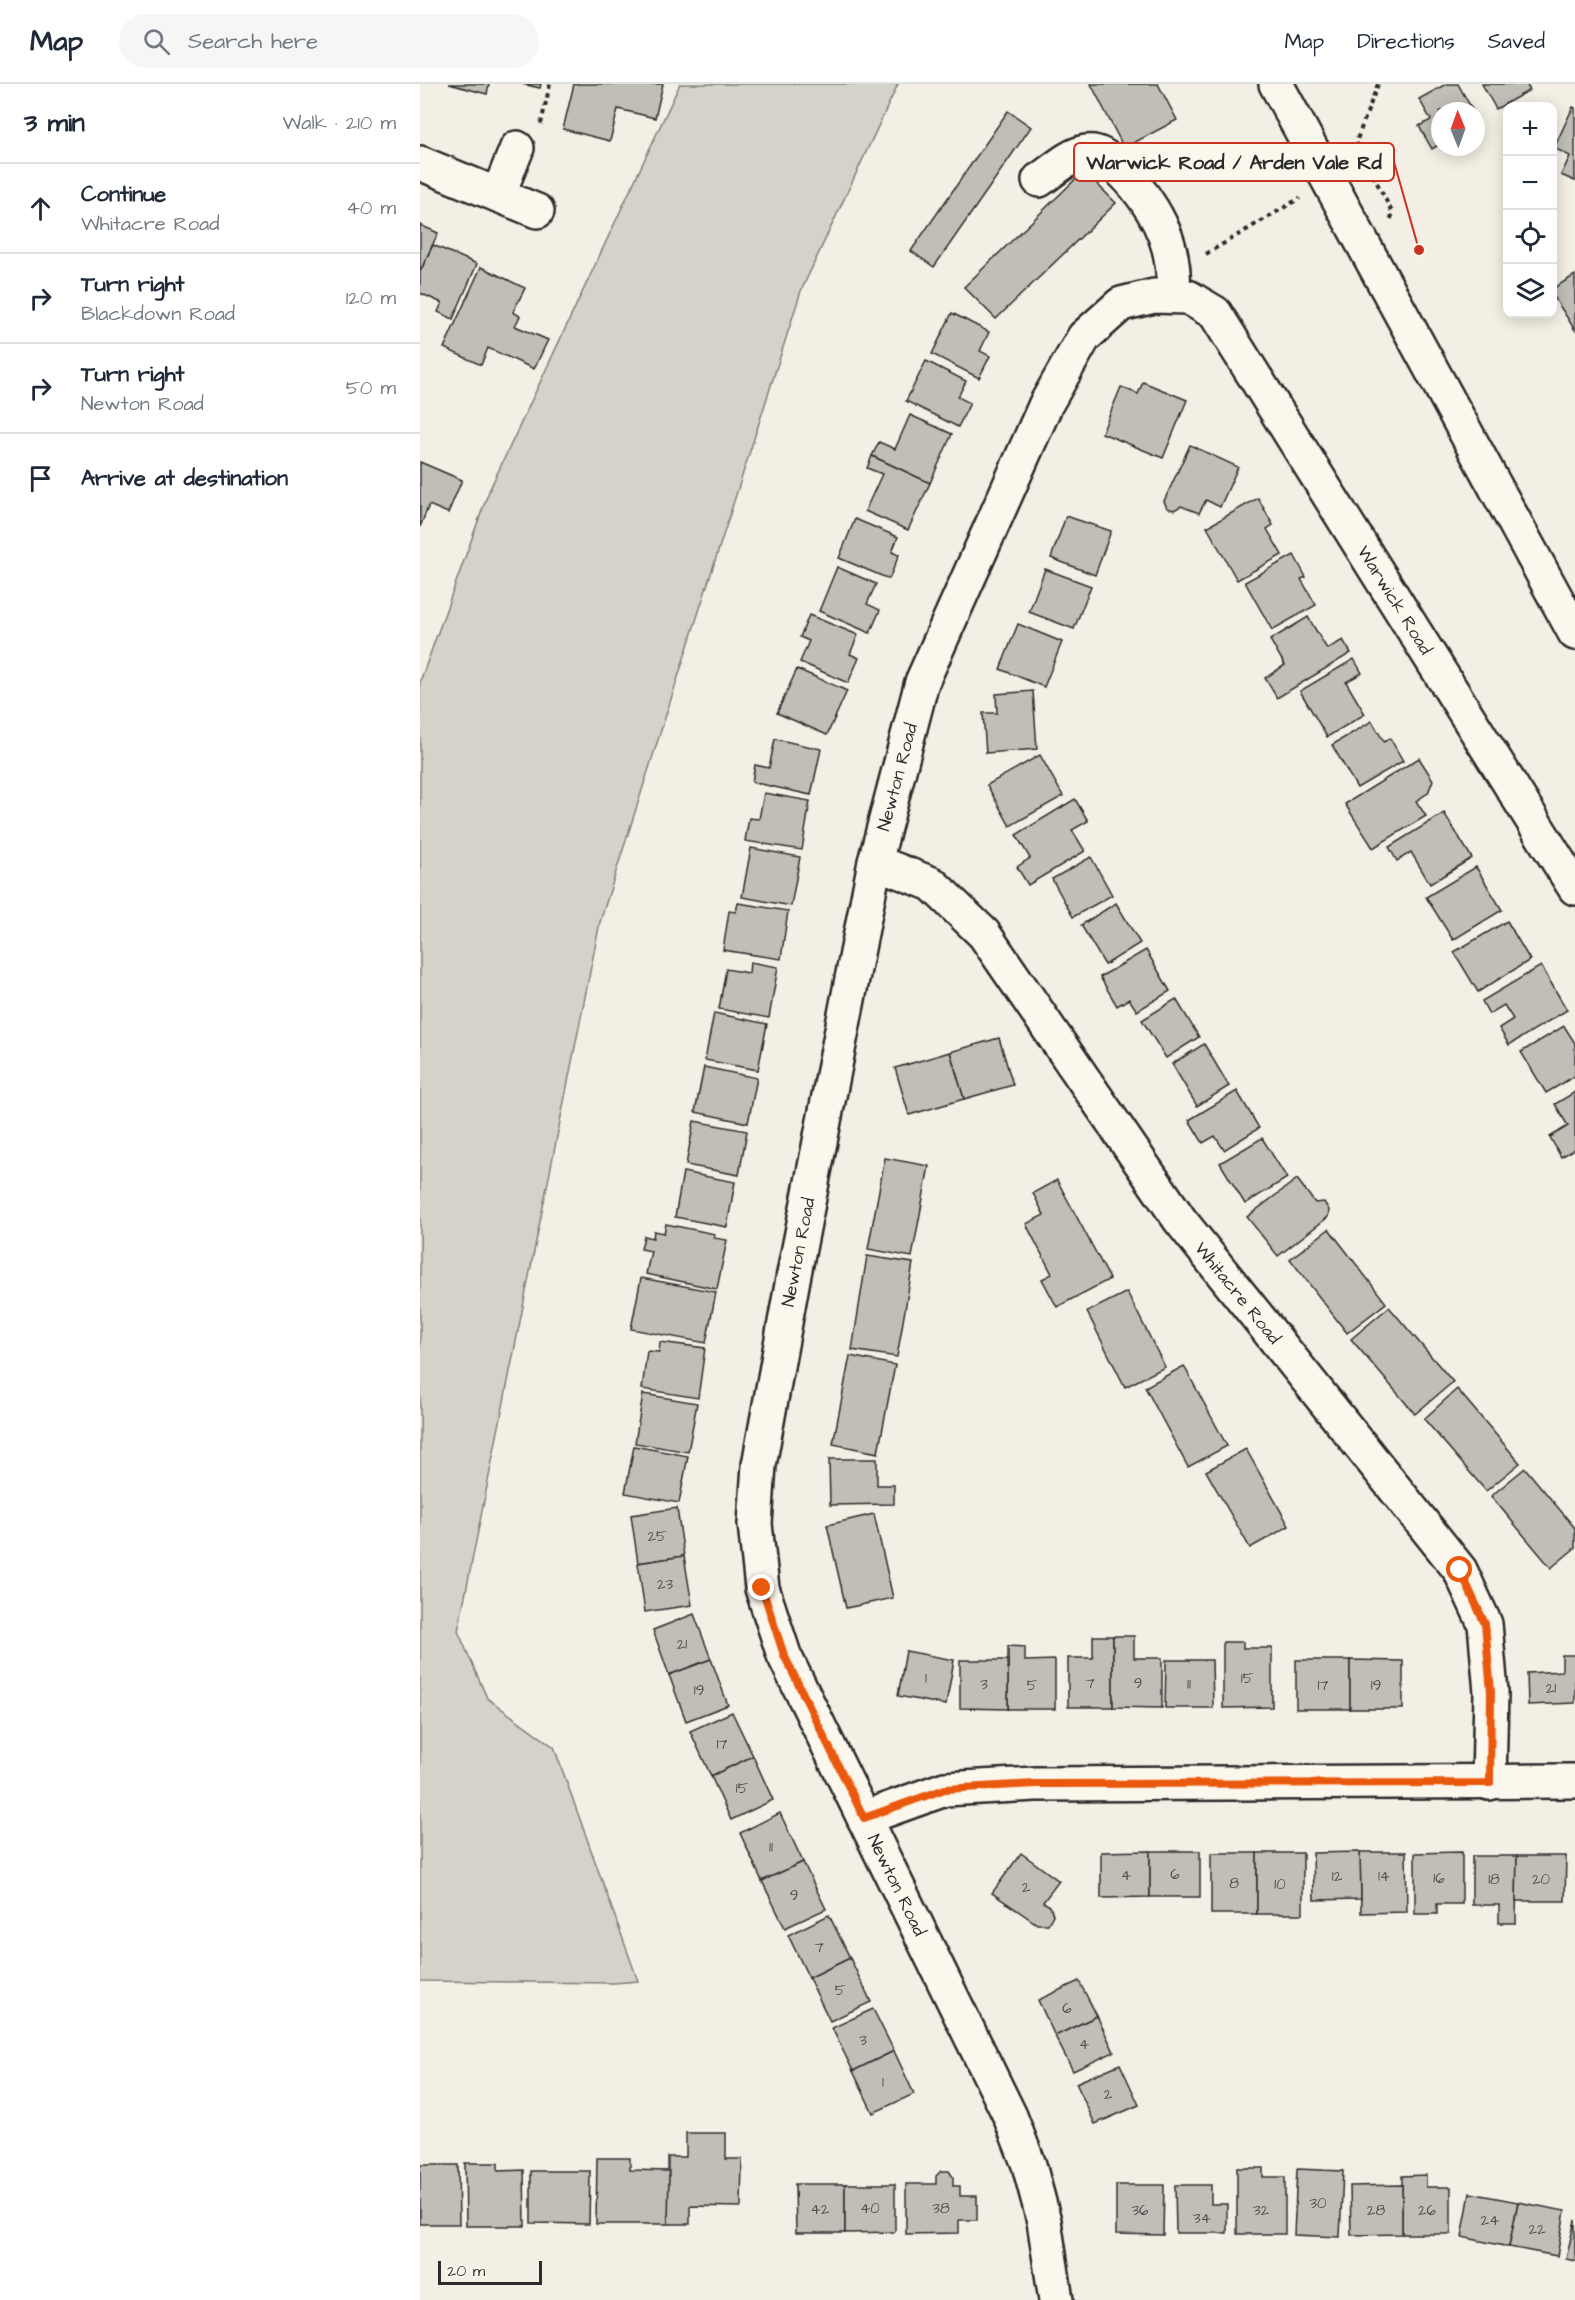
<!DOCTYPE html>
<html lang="en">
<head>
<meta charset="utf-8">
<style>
  :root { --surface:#fff; --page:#f6f6f7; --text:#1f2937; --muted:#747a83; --line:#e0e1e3 }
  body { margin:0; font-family:"Architects Daughter",sans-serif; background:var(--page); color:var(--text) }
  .controls { position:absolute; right:18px; top:18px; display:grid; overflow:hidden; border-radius:12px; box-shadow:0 3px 15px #0003 }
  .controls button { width:54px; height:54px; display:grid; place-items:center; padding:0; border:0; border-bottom:2px solid var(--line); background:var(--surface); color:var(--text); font:30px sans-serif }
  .compass { position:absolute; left:1011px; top:18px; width:54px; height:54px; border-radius:50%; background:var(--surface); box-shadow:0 3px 15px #0003; rotate:359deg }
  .scale { position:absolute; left:18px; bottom:15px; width:104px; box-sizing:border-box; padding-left:6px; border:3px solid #2b2b2b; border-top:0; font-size:16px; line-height:21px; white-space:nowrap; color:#2b2b2b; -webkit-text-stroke:4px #fbf7ec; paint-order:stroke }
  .stop { position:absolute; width:18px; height:18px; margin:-14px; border:4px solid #ea580c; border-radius:50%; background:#fff }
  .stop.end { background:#ea580c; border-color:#fff; box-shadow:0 2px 6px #0008 }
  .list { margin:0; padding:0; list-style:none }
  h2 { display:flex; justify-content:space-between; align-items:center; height:78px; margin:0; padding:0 24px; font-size:26px }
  h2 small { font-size:20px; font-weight:400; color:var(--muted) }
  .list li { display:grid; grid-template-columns:39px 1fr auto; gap:18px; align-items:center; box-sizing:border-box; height:90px; padding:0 24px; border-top:2px solid var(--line) }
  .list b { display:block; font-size:22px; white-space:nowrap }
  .list p { margin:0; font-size:20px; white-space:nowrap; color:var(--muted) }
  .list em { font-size:20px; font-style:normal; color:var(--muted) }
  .icon { flex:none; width:33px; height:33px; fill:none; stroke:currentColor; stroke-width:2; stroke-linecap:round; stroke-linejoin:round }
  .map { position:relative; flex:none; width:1155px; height:2216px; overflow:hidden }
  header { display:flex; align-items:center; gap:36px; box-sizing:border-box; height:84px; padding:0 30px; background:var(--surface); border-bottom:2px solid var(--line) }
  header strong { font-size:28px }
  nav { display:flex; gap:33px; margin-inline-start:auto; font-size:21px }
  .search { width:420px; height:54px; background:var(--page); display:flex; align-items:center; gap:15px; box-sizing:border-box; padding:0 21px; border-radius:33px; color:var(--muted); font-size:22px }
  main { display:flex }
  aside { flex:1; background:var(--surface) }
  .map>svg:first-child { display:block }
</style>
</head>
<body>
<header>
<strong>Map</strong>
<div class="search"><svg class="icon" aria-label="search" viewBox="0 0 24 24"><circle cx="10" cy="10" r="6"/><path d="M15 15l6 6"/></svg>Search here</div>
<nav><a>Map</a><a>Directions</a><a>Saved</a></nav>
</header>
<main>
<aside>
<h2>3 min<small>Walk · 210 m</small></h2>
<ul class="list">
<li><svg class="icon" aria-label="ahead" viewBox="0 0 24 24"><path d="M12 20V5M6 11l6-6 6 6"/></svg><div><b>Continue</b><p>Whitacre Road</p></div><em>40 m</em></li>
<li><svg class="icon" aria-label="right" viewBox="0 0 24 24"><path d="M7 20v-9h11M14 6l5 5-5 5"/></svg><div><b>Turn right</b><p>Blackdown Road</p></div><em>120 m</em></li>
<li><svg class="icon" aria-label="right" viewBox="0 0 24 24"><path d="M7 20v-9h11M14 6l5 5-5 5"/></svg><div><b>Turn right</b><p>Newton Road</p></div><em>50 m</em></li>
<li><svg class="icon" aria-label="arrive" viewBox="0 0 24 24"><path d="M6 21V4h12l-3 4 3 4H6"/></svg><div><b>Arrive at destination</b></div></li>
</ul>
</aside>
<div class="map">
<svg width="1155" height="2216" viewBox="0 0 1155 2216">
  <rect width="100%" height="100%" fill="#f3efe4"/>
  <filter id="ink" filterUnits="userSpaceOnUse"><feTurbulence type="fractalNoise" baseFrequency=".0167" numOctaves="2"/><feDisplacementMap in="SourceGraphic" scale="12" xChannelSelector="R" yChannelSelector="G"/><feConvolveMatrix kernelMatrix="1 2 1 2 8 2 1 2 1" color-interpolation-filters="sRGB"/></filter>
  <g filter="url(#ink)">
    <polygon fill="#d5d2c9" stroke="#807e7a" stroke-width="1.5" points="260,0 478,0 381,207 180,838 38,1547 67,1614 134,1663 218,1897 194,1899 0,1897 0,598 69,407"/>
    <g fill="#c0beb6" stroke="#2b2b2b" stroke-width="1.5">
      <polygon points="29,0 69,0 67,10"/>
      <polygon points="102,0 121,0 120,4"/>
      <polygon points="154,0 243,0 235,34 198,25 190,57 143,45"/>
      <polygon points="671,0 738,0 757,36 704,64"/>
      <polygon points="1026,0 1038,0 1053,27 1020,27 1020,60 1012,65 999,42 1011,36 999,15"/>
      <polygon points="1062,0 1106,0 1110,6 1076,25"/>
      <polygon points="1153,23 1155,24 1155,97 1141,91 1150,72 1134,64"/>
      <polygon points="588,27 611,43 514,183 491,167"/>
      <polygon points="664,87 696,119 576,235 544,203"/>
      <polygon points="0,141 18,149 0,188"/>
      <polygon points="13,161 57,180 33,235 18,228 22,219 0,209 0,188"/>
      <polygon points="61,183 105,204 93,228 100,232 95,242 128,256 114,285 68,264 61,281 24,264"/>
      <polygon points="1155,191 1155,246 1132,210 1132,205"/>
      <polygon points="532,229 569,248 560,267 570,272 559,294 512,270"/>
      <polygon points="506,277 546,297 538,313 550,319 538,343 486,317"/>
      <polygon points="723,298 767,316 743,374 682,349 701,303 718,310"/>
      <polygon points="490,331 532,350 510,399 452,372 459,358 475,365"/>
      <polygon points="770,361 818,383 800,423 786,416 779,429 761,422 754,426 747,424 744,417"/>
      <polygon points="452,372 510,399 488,446 445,427 462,390 447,384"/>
      <polygon points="0,378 42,396 28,429 9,421 0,443"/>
      <polygon points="838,414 853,441 847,445 862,471 817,496 787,443"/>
      <polygon points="646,432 691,447 675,491 631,474"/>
      <polygon points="435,435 478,453 472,468 479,471 469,495 419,474"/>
      <polygon points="874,471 886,493 881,495 896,521 852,546 825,498"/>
      <polygon points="417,483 456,500 447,520 460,526 450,549 399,527"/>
      <polygon points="625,485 671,502 654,545 609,528"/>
      <polygon points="389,531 438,551 430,570 439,574 428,599 380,578 389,557 380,553"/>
      <polygon points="888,533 907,565 923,556 931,569 857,614 845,594 865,581 850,556"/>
      <polygon points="598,540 642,558 624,603 580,585"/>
      <polygon points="934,575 942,589 926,598 945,630 907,653 880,607"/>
      <polygon points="377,585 427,607 407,651 357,629"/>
      <polygon points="613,607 617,665 566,669 563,629 577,629 576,610"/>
      <polygon points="952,637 964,658 970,654 983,677 937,704 912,661"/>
      <polygon points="355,655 401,665 391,711 332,698 335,681 349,684"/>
      <polygon points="620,671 643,712 590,742 567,701"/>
      <polygon points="999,674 1013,696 1008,709 996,717 1006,732 953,764 925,720"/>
      <polygon points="344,709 390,717 382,766 325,757 329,734 339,735"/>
      <polygon points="655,715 668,737 652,746 665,767 608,801 597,783 610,774 596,751"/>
      <polygon points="1024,729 1052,774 1010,800 991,768 977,777 969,763"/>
      <polygon points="331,764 380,773 371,822 322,813"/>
      <polygon points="671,773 692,811 653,833 632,795"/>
      <polygon points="1056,783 1082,826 1033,856 1006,813"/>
      <polygon points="318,819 368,827 361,875 303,866 309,827 316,828"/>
      <polygon points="696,819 720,859 685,881 661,841"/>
      <polygon points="1087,837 1110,876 1058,908 1034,868"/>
      <polygon points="726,866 750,907 717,927 709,915 697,922 680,893"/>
      <polygon points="330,878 358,883 349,934 299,925 306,885 329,889"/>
      <polygon points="1121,882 1147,926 1089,961 1079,944 1093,935 1084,921 1069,930 1062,917"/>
      <polygon points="756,915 779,953 746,974 722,936"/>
      <polygon points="294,929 347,940 338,986 285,976"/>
      <polygon points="1144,942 1155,959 1155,992 1126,1009 1101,968"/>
      <polygon points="579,954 593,1001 544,1015 530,968"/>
      <polygon points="784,960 809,1002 777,1022 752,980"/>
      <polygon points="530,968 544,1015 489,1031 475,984"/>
      <polygon points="284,983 337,994 328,1039 275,1028"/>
      <polygon points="817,1007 839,1044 804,1066 795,1052 783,1059 769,1036"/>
      <polygon points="1155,1008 1155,1065 1141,1073 1130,1053 1148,1042 1135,1020"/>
      <polygon points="274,1037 327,1047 319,1091 266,1081"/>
      <polygon points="842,1054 867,1094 825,1120 800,1079"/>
      <polygon points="465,1074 509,1082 492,1173 448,1165"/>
      <polygon points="263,1088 315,1098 307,1143 255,1133"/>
      <polygon points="877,1095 895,1119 904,1118 909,1126 908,1133 858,1172 827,1133"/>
      <polygon points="637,1096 690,1195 637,1223 622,1195 632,1190 606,1140 624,1131 613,1109"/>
      <polygon points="246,1140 295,1150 294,1154 307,1156 297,1205 226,1190 231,1167 221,1165 224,1152 233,1154 234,1147 244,1149"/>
      <polygon points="909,1145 966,1219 927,1249 870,1175"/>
      <polygon points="447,1172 493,1179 477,1273 432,1266"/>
      <polygon points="221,1194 296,1208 286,1259 211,1245"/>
      <polygon points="707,1208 745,1283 705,1303 667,1228"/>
      <polygon points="969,1223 1033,1298 995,1330 931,1255"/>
      <polygon points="240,1258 285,1264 278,1314 222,1305 227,1267 239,1268"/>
      <polygon points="430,1272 475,1281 458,1369 413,1360"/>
      <polygon points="764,1282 807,1362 768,1383 725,1303"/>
      <polygon points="1037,1305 1100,1379 1066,1407 1004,1335"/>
      <polygon points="223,1310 277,1319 268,1368 215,1359"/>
      <polygon points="214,1362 268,1372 259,1419 205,1409"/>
      <polygon points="826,1365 869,1442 830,1464 786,1387"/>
      <polygon points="409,1375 457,1375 457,1401 474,1401 474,1420 410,1421"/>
      <polygon points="1105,1384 1155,1444 1155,1464 1131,1484 1071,1412"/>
      <polygon points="257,1424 264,1472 218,1479 211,1431"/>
      <polygon points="454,1430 473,1514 426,1524 407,1441"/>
      <polygon points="264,1472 272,1521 225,1528 218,1479"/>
      <polygon points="274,1530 291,1575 249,1591 233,1546"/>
      <polygon points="673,1552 693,1552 693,1623 648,1623 648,1574 673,1574"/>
      <polygon points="693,1552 714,1552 714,1574 742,1574 742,1624 693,1623"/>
      <polygon points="803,1558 823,1558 823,1564 852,1564 852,1623 803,1624"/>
      <polygon points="588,1562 605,1563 605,1577 635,1576 635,1625 588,1625"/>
      <polygon points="486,1567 534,1576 526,1621 478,1612"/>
      <polygon points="1142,1571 1155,1571 1155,1619 1108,1621 1107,1589 1142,1587"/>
      <polygon points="291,1575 308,1621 266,1637 249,1591"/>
      <polygon points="540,1576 588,1576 588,1625 540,1624"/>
      <polygon points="746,1576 792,1576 793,1624 745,1624"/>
      <rect x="876" y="1576" width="54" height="49"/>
      <polygon points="930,1576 983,1577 983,1625 930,1625"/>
      <polygon points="312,1628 333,1672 291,1692 270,1647"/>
      <polygon points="333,1672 353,1716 311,1736 291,1692"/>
      <polygon points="360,1729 383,1778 342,1797 320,1749"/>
      <polygon points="730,1767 730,1813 681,1814 681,1768"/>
      <rect x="730" y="1767" width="50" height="46"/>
      <polygon points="940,1768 986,1768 987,1828 941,1829"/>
      <polygon points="940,1768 941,1815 894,1816 893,1769"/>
      <polygon points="1042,1768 1042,1820 1017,1820 1017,1830 995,1830 995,1769"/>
      <polygon points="601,1769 639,1797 623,1818 630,1822 633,1831 628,1840 617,1840 572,1809"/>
      <rect x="791" y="1769" width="46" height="61"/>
      <rect x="837" y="1769" width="46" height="61"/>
      <polygon points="1052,1772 1097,1772 1096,1839 1079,1839 1079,1821 1052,1821"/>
      <polygon points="1097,1772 1146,1772 1145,1817 1096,1817"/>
      <polygon points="383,1778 406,1825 365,1844 342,1797"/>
      <polygon points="409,1831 430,1874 389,1894 368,1851"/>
      <polygon points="430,1874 451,1918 410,1937 389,1894"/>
      <polygon points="659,1897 677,1932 635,1952 618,1916"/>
      <polygon points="453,1925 474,1967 433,1987 412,1944"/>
      <polygon points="677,1932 694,1968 653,1987 635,1952"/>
      <polygon points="474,1967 494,2010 453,2029 433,1987"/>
      <polygon points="700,1980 719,2021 675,2040 656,1999"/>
      <polygon points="266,2049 306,2049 306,2075 322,2075 321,2123 270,2122 270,2140 248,2140 248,2073 266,2073"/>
      <polygon points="177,2074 210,2074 210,2086 249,2087 248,2140 176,2140"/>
      <polygon points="45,2079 78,2079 78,2087 104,2086 105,2142 46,2142"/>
      <polygon points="0,2081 38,2081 39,2140 0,2140"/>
      <polygon points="817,2084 843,2084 843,2093 865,2093 865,2150 817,2150"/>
      <polygon points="877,2085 923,2087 920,2153 874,2151"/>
      <polygon points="111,2087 170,2087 169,2140 111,2139"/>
      <polygon points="521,2087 529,2087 533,2093 533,2102 540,2102 540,2112 557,2112 557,2136 539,2136 539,2149 486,2150 486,2100 516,2100 516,2092"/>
      <polygon points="1006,2091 1006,2103 1031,2103 1031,2150 982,2150 982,2092"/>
      <polygon points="375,2100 425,2100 425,2149 376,2149"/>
      <polygon points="425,2100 475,2100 475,2148 425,2149"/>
      <polygon points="696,2101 744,2101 743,2151 696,2150"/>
      <polygon points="755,2101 791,2101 791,2120 807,2120 807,2149 756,2149"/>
      <polygon points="982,2101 982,2150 931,2151 930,2102"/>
      <polygon points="1050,2109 1098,2118 1089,2163 1042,2153"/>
      <polygon points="1098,2118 1145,2127 1137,2172 1089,2163"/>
      <polygon points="1155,2136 1155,2177 1146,2175"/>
    </g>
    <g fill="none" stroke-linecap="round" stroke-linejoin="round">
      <g stroke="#2b2b2b" stroke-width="38">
        <g id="minor">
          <polyline points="0,79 117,127"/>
          <path d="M 619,96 C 633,87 649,71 666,68 C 678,66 687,74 695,81 C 722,105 748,143 752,180 C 754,190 753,202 754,212"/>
          <polyline points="78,111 97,64"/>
          <polyline points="455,778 512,800 564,850 760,1136 1040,1486 1065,1540 1071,1608 1069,1699"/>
          <polyline points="444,1734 525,1705 615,1700 1155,1697"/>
          <polyline points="636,2216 624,2137 609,2081 590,2032 364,1571 342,1504 335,1440 339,1381 373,1195 455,778 502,598 626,320 664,253 701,220 734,212 768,213 795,229 1155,804"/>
        </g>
      </g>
      <g stroke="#2b2b2b" stroke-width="38">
        <polyline id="major" points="856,0 1155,549"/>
      </g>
      <g stroke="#2b2b2b" stroke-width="4" stroke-dasharray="4.5 4.5" stroke-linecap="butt">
        <polyline points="958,0 936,58 973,130 969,138"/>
        <polyline points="121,40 130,0"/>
        <polyline points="786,170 880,114"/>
      </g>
      <use href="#minor" stroke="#fbf7ec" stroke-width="33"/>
      <use href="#major" stroke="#fbf7ec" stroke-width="33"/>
    </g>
  </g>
  <g fill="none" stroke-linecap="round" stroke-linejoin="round" filter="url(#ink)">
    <polyline stroke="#ea580c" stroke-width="8" points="342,1504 364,1571 444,1734 525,1705 615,1700 1070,1699 1071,1608 1065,1540 1040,1486"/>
  </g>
  <g text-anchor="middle" stroke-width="4.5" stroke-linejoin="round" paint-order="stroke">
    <g font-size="15" fill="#50504e">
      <text x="237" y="1457">25</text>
      <text x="245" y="1505">23</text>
      <text x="262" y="1565">21</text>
      <text x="506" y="1599">1</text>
      <text x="827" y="1599">15</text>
      <text x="670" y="1604">7</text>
      <text x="718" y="1604">9</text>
      <text x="564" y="1605">3</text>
      <text x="769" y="1605">11</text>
      <text x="612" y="1606">5</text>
      <text x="903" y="1606">17</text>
      <text x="956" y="1606">19</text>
      <text x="1131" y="1609">21</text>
      <text x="279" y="1611">19</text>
      <text x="302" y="1665">17</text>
      <text x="322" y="1709">15</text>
      <text x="351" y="1768">11</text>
      <text x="755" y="1795">6</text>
      <text x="706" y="1796">4</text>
      <text x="917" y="1797">12</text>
      <text x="964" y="1797">14</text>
      <text x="1019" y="1799">16</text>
      <text x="1074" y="1800">18</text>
      <text x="1121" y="1800">20</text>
      <text x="814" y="1804">8</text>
      <text x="860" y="1805">10</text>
      <text x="606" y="1808">2</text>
      <text x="374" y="1816">9</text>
      <text x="399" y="1868">7</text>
      <text x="420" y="1911">5</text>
      <text x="647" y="1929">6</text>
      <text x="443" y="1961">3</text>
      <text x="664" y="1965">4</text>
      <text x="463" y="2003">1</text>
      <text x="688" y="2015">2</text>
      <text x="898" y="2124">30</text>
      <text x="450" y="2129">40</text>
      <text x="521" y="2129">38</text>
      <text x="400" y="2130">42</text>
      <text x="720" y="2131">36</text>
      <text x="841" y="2131">32</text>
      <text x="956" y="2131">28</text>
      <text x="1007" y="2131">26</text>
      <text x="782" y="2139">34</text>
      <text x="1070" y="2141">24</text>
      <text x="1117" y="2150">22</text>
    </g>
    <g font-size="18" fill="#2b2b2b" stroke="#fbf7ec">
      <text transform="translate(975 516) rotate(58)" y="6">Warwick Road</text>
      <text transform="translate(477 693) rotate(-75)" y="6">Newton Road</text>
      <text transform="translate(378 1168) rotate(-79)" y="6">Newton Road</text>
      <text transform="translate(818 1209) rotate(51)" y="6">Whitacre Road</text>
      <text transform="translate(477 1801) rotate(64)" y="6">Newton Road</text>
    </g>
  </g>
  <path fill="none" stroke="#c8321e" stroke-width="2" d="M999 166L974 78"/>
  <circle fill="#c8321e" stroke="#fbf7ec" stroke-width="2" cx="999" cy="166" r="6"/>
  <rect fill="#fbf7ec" stroke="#c8321e" stroke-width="2" x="654" y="59" width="320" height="38" rx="6"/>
  <g font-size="20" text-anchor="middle" font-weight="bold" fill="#2b2b2b">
    <text x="814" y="85">Warwick Road / Arden Vale Rd</text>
  </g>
</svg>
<div class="controls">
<button>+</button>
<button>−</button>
<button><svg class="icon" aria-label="locate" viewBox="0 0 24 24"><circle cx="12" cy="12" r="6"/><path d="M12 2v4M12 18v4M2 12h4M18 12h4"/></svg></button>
<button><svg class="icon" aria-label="layers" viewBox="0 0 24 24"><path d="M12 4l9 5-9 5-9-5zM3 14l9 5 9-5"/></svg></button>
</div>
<svg class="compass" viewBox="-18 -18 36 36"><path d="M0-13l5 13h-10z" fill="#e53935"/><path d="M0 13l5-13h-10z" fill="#747a83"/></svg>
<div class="scale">20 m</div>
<div class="stop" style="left:1040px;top:1486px"></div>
<div class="stop end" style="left:342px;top:1504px"></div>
</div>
</main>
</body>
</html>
